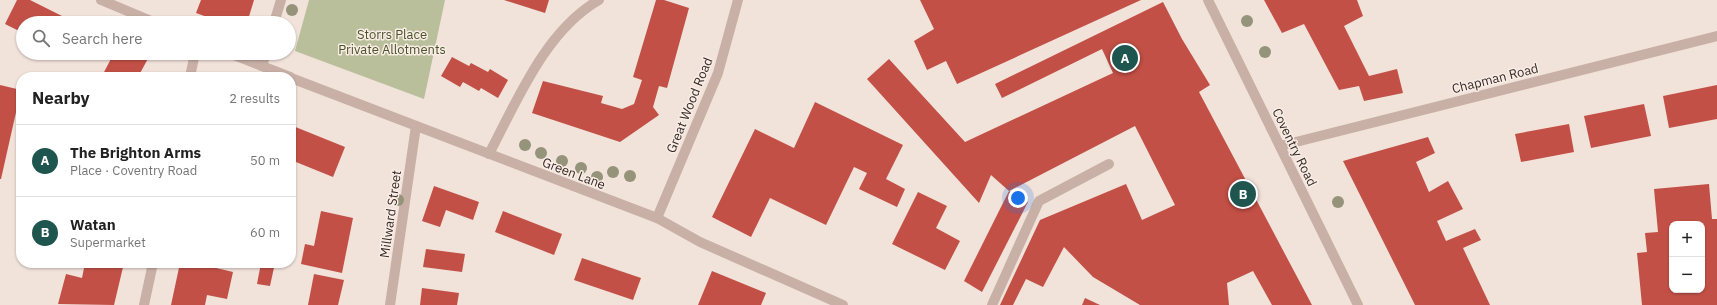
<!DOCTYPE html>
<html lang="en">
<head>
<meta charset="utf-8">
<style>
  :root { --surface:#fff; --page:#f6f6f6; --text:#222; --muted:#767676; --line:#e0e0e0; --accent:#1e554f }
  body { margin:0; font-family:"IBM Plex Sans",sans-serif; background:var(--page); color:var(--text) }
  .controls { position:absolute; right:12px; bottom:12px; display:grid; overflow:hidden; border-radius:8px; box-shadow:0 1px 3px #0004 }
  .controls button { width:36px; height:36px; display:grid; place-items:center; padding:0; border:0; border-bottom:1px solid var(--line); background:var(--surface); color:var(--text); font:20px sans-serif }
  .you { position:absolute; left:1018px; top:198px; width:14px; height:14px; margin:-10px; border:3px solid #fff; border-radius:50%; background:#1a73e8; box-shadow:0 0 0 6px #1a73e833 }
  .badge { display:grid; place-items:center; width:26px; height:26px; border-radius:50%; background:var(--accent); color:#fff; font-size:13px; font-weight:700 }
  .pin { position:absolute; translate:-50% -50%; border:2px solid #fff; box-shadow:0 1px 4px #0006 }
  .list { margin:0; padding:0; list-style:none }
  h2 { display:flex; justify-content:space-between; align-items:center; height:52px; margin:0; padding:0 16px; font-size:17px }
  h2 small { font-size:13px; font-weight:400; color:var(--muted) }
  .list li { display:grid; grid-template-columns:26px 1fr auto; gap:12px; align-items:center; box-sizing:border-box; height:72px; padding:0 16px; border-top:1px solid var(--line) }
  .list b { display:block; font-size:15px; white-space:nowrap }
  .list p { margin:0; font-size:13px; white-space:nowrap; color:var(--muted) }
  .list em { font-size:13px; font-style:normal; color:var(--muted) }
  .icon { flex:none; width:22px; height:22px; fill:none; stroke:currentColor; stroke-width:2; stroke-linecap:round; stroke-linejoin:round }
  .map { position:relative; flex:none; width:1717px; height:305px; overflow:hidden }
  .search { position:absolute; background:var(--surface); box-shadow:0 1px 3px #0004; left:16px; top:16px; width:280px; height:44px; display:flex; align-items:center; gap:10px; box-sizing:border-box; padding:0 14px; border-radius:22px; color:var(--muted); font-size:15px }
  .panel { position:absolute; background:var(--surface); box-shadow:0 1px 3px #0004; left:16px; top:72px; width:280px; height:196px; border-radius:16px }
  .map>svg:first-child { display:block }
</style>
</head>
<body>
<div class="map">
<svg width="1717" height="305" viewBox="0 0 1717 305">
  <rect width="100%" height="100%" fill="#f1e2da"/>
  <polygon fill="#b9bf9b" points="309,0 445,0 424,99 295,51"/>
  <g fill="#c25046" fill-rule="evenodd">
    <polygon points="17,0 30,0 76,23 23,23 23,33 5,24"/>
    <polygon points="201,0 254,0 247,23 224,23 196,13"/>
    <polygon points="504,0 549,0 545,13"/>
    <polygon points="656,0 664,0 689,8 667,88 659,86 653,107 659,115 620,142 532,113 543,81 603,96 601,103 622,109 634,104 642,80 633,77"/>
    <polygon points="920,0 1141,0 957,84 946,61 927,70 914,41 934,29"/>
    <polygon points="1264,0 1357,0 1363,16 1344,26 1369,76 1397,69 1403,93 1364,101 1359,86 1339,90 1304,24 1282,33"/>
    <polygon points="1163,2 1182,39 1210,85 1199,92 1312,305 1272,305 1253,271 1227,283 1229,305 1140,305 1093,277 1064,247 1043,287 1026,279 1013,305 1000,305 1040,220 1126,184 1142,220 1175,205 1135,126 1009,191 991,175 979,203 867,79 889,59 965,142 1113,73 1102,49 1002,98 995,84"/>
    <polygon points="114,53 151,53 138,77 104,77 102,76"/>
    <polygon points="452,57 469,66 471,63 488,72 490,69 508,80 498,98 481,88 479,91 463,82 460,87 441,76"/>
    <polygon points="0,85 21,90 1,179 0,179"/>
    <polygon points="1717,85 1717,119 1669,128 1663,96"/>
    <polygon points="815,102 903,145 886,179 905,189 897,207 859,189 867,173 854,167 826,225 770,198 751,237 712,217 755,129 794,148"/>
    <polygon points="1644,104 1651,136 1591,148 1584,116"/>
    <polygon points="1569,124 1574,152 1521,162 1515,134"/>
    <polygon points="293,126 345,147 333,177 291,160 291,131"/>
    <polygon points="1428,137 1435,153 1416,162 1429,192 1448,181 1463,209 1437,221 1446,241 1475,229 1481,240 1463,248 1490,305 1415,305 1343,161"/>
    <path d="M 1709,184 L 1712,219 L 1717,219 L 1717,305 L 1642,305 L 1637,253 L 1647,252 L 1645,233 L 1658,232 L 1654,189 ZM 1672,224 L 1702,224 L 1702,290 L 1672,290 Z"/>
    <polygon points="434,186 479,202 473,220 446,210 440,227 422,221"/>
    <polygon points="1009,191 1028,202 982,292 964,281"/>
    <polygon points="918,192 947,206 936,228 960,241 945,270 892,244"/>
    <polygon points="321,211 353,218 342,273 301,264 305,244 314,246"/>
    <polygon points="503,211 562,234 554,255 495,232"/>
    <polygon points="426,249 465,254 462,272 423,267"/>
    <polygon points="582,258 641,278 633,300 574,280"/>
    <polygon points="85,263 124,263 114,305 58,304 66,274 82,278"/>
    <polygon points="180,263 213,263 212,267 233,272 227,299 207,295 205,305 171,305"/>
    <polygon points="261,263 275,263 270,286 257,284"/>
    <polygon points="712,271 766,293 761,305 698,305"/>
    <polygon points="314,274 344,280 338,305 308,305"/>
    <polygon points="422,288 459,293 457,305 420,305"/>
    <polygon points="1085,298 1100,305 1082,305"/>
  </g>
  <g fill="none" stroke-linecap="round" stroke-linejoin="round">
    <g stroke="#c8b0a6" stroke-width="10">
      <polyline points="101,0 156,23"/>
      <polyline points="1208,0 1358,305"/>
      <polyline points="274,23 281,0"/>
      <polyline points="229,53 290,77"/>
      <polyline points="262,66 266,53"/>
      <polyline points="190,77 195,53"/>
      <polyline points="291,78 657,218 700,242 843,305"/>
      <polyline points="1280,146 1717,36"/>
      <path d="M 489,154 C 517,101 545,31 599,0"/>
      <polyline points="657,218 718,73 738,0"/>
      <polyline points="144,305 153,263"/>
      <polyline points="390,305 416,126"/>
      <polyline points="992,305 1039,201 1109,164"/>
    </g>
  </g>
  <g fill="#95937a">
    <circle cx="292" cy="10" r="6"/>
    <circle cx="1247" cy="21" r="6"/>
    <circle cx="1265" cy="52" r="6"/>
    <circle cx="525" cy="145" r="6"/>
    <circle cx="541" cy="153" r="6"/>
    <circle cx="562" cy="161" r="6"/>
    <circle cx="581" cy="168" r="6"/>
    <circle cx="613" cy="172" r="6"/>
    <circle cx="630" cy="176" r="6"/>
    <circle cx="597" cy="177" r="6"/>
    <circle cx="398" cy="200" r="6"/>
    <circle cx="1338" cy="202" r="6"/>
  </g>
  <g text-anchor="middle" stroke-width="3" stroke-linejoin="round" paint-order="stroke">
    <g font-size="13" fill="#4a522b" stroke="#f9ede6">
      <text x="392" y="39">Storrs Place<tspan x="392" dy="15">Private Allotments</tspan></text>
    </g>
    <g font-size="13" fill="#352927" stroke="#f9ede6">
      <text transform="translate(1495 78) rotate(-14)" y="5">Chapman Road</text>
      <text transform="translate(689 105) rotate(-68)" y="5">Great Wood Road</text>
      <text transform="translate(1295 147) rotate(64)" y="5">Coventry Road</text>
      <text transform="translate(574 173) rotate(21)" y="5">Green Lane</text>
      <text transform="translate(390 214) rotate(-82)" y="5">Millward Street</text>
    </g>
  </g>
</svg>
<div class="controls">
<button>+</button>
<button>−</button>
</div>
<div class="you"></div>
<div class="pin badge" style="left:1125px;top:58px">A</div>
<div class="pin badge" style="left:1243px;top:194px">B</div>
<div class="search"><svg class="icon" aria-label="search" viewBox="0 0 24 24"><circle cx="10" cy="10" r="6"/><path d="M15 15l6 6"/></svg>Search here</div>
<section class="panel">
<h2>Nearby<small>2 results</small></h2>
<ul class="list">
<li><span class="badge">A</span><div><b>The Brighton Arms</b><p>Place · Coventry Road</p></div><em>50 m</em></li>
<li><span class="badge">B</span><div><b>Watan</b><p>Supermarket</p></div><em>60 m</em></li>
</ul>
</section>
</div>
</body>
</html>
